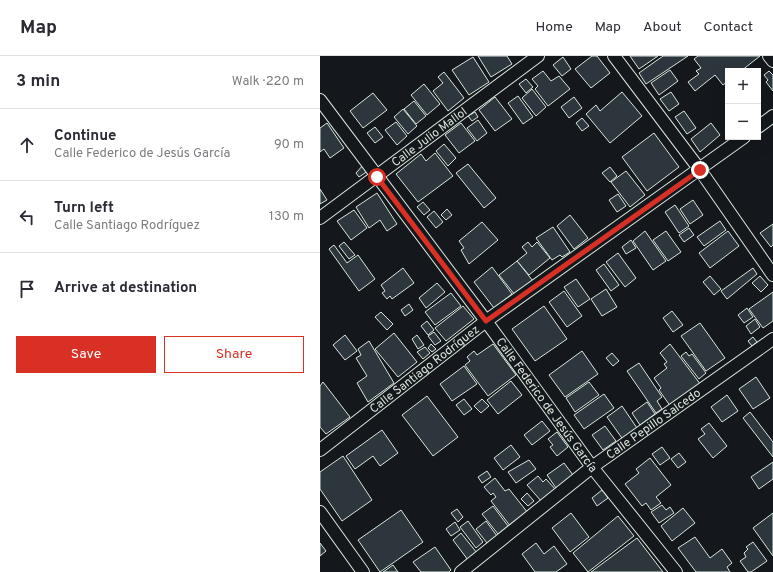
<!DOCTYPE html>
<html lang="en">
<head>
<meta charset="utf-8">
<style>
  :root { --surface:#fff; --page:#f7f7f7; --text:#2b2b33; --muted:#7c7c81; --line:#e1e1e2; --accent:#d93025 }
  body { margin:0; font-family:Overpass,sans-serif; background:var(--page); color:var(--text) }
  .controls { position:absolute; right:12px; top:12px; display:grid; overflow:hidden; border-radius:0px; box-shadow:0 4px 16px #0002 }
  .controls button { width:36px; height:36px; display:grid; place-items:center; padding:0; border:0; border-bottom:1px solid var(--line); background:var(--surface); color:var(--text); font:20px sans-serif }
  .stop { position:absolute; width:12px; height:12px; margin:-9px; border:3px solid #d93025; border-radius:50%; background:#fff }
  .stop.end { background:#d93025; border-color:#fff; box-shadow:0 1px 4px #0008 }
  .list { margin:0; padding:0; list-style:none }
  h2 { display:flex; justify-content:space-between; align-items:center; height:52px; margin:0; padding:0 16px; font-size:17px }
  h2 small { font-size:13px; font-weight:400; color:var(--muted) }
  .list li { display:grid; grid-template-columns:26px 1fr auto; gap:12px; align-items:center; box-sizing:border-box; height:72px; padding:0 16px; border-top:1px solid var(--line) }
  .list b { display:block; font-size:15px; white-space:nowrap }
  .list p { margin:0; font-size:13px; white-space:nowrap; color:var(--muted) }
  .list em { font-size:13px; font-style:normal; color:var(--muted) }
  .actions { display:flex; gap:8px; padding:12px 16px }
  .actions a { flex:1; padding:9px 0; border:1px solid var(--accent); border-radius:0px; text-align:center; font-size:14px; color:var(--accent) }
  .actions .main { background:var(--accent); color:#fff }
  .icon { flex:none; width:22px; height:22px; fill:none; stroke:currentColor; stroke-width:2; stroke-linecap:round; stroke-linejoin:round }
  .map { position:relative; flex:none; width:453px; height:516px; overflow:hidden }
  header { display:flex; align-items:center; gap:24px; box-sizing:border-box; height:56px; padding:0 20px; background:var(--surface); border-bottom:1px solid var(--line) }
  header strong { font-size:19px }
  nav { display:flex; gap:22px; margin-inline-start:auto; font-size:14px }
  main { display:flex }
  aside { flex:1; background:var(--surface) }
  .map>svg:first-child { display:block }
</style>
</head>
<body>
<header>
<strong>Map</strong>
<nav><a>Home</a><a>Map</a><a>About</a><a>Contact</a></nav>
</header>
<main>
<aside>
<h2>3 min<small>Walk · 220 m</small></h2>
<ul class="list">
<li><svg class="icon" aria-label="ahead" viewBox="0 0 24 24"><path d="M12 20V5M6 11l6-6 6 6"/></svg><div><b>Continue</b><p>Calle Federico de Jesús García</p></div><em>90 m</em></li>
<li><svg class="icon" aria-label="left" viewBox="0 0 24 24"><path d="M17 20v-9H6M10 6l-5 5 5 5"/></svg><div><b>Turn left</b><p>Calle Santiago Rodríguez</p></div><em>130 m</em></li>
<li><svg class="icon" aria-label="arrive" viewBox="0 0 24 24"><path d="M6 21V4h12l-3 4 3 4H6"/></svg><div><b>Arrive at destination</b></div></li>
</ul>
<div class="actions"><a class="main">Save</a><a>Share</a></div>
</aside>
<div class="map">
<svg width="453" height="516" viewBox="0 0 453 516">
  <rect width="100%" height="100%" fill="#14181c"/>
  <g fill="#2c363c" stroke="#d8e6dc">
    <polygon points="158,0 187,0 192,8 171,21"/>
    <polygon points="272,0 277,0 290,17 271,32 255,13"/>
    <polygon points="310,0 338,0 319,13"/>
    <polygon points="343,0 368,0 326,28 319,17"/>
    <polygon points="378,0 440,0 421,15 408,15 408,25 403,29 395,19 375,35 368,26 379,18 376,15 381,12 374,3"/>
    <polygon points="153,1 169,26 149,39 132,14"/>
    <polygon points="243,1 251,13 242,20 233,9"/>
    <polygon points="350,14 358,25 339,39 331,27"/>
    <polygon points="223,15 231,25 239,20 250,33 228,50 215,33 218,30 212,23"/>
    <polygon points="449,15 453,19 453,35 446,26 448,24 444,19"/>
    <polygon points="124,16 144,42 128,55 113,35 123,27 118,21"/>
    <polygon points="206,23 213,31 206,37 199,28"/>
    <polygon points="104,28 120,48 107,59 91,39"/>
    <polygon points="212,33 226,51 216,60 202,42"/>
    <polygon points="302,36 322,60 290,87 266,58 276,49 280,55"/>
    <polygon points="351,36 359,48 349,55 340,43"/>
    <polygon points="53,37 67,54 43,72 30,55"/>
    <polygon points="198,40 213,61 203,68 188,47"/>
    <polygon points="175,41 192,63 175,75 159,54"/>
    <polygon points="254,41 262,52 249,62 241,51"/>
    <polygon points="94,45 106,60 96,68 84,53"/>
    <polygon points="83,53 97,70 88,78 74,61"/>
    <polygon points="364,55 376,72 367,78 355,61"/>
    <polygon points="155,56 158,61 152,65 148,60"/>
    <polygon points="262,62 269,70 262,75 256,67"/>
    <polygon points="158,64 167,77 157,85 147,72"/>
    <polygon points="76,66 87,80 77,89 65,74"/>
    <polygon points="7,67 24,92 10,102 4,93 0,96 0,72"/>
    <polygon points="141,67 155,85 139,97 125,79"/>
    <polygon points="391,67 400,79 380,96 371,83"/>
    <polygon points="55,71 63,81 55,87 47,77"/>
    <polygon points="334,77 359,111 327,135 302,101"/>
    <polygon points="124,88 136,102 128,110 116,95"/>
    <polygon points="115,97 133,120 98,146 76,118 101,98 106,105"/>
    <polygon points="44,108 48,115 39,121 36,117"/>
    <polygon points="148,108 176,142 164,152 136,117"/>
    <polygon points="290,111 297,120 290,126 282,117"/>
    <polygon points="306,115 325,139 310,151 291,126"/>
    <polygon points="0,133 7,144 0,148"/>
    <polygon points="57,137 77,168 67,175 60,164 49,172 36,151"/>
    <polygon points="298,138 306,150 297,156 289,144"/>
    <polygon points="373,144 383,159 370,168 360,153"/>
    <polygon points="103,146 110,154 104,159 97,151"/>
    <polygon points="355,149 369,170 359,177 345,156"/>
    <polygon points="127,153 132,159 126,164 121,159"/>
    <polygon points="34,154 47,172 31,184 17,165"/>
    <polygon points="114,155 123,166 116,172 107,161"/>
    <polygon points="250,159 268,182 254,193 237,170"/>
    <polygon points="400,165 406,174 384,190 377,181"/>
    <polygon points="162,166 178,184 149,208 141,194 144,192 139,185"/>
    <polygon points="453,168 453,189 451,191 440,177"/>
    <polygon points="233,171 250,196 242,201 240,199 232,204 216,182"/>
    <polygon points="369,172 374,179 364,186 359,179"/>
    <polygon points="325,175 346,205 333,214 313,185"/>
    <polygon points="346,175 361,196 348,205 333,184"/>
    <polygon points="408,175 419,190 390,212 379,197"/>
    <polygon points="311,184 316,192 306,198 302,191"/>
    <polygon points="24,186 35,199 29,203 19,190"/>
    <polygon points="208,186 212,191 217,186 230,202 209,219 197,205 207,197 202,191"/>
    <polygon points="14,189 27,207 38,199 55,223 39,235 9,193"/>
    <polygon points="298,197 316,222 305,231 286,206"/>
    <polygon points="197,205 213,225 195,239 179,219"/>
    <polygon points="284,208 299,229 291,235 276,214"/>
    <polygon points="172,211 192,238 174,252 154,226"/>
    <polygon points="83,212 94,227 72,243 70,240 67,243 62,237 65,235 61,229"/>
    <polygon points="433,212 437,218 407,243 401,235"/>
    <polygon points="390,220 401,233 394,239 383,226"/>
    <polygon points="440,220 448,229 441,236 432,227"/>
    <polygon points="256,223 270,243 258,251 244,231"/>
    <polygon points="117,227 125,236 106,252 99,242"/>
    <polygon points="286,233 297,251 282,260 271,243"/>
    <polygon points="244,235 262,260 247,271 229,246"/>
    <polygon points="453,236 453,265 443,272 429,253"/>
    <polygon points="131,237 141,250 115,269 105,256"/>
    <polygon points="89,248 93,254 85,260 81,254"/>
    <polygon points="143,250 154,263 126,285 115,272"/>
    <polygon points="224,250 247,283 215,305 192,273"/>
    <polygon points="427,252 433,261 424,267 418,259"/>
    <polygon points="352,255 363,269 353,276 343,262"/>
    <polygon points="61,256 73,268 67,274 55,261"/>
    <polygon points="435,263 440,271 431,278 426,270"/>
    <polygon points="107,265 114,274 108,279 101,270"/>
    <polygon points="380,267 405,302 386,315 361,280"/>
    <polygon points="114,276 121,285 115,289 108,280"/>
    <polygon points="74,277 97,306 78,321 55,293"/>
    <polygon points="25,279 37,295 25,304 13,289"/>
    <polygon points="97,279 104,289 98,293 92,283"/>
    <polygon points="433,281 437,286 432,290 428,285"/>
    <polygon points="49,285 74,327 48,346 37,327 47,320 36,302 41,299 38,293"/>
    <polygon points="111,288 116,293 112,296 108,292"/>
    <polygon points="173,288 196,319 168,340 145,309 150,305 147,301 154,295 157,299"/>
    <polygon points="350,288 381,329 351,351 339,334 341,332 334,322 347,312 344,308 347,306 340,297"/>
    <polygon points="105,291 110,297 103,303 97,296"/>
    <polygon points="262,295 278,318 245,341 229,319"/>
    <polygon points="366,296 369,300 372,298 386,317 379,323 361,300"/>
    <polygon points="292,297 299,305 293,310 286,302"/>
    <polygon points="319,307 342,341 337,345 342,353 336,357 307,315"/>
    <polygon points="144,310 157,328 132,345 120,328"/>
    <polygon points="436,321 450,342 433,353 419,333"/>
    <polygon points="191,325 202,339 178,358 167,344"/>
    <polygon points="3,326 30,361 6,378 0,371 0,330"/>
    <polygon points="269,326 279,339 255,356 246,342"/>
    <polygon points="284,338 294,352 264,373 254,359"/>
    <polygon points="407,339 418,355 402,366 391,351"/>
    <polygon points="107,340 138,381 113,400 82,359"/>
    <polygon points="144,343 152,353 144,359 136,349"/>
    <polygon points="162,343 169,350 161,357 154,350"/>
    <polygon points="327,346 335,358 320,369 312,357"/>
    <polygon points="302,350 319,375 304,385 287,361"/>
    <polygon points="430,356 453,386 453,401 423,362"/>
    <polygon points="222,365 230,375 212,389 204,379"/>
    <polygon points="389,367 407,390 393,402 378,383 385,378 381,373"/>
    <polygon points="285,370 296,385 283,394 272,379"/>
    <polygon points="62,374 78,397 60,410 53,400 35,413 26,400"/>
    <polygon points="237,376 248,391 237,400 230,391 233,389 228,383"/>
    <polygon points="191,389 200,401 183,414 174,402"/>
    <polygon points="342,391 350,402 340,409 332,398"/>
    <polygon points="359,397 366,406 358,412 351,403"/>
    <polygon points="23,400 52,444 22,465 0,433 0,416"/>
    <polygon points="330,402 351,429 336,441 341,447 331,454 326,447 322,450 305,428 319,417 316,413"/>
    <polygon points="209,404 216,413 196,427 188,416"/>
    <polygon points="453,406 453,423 439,433 431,421"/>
    <polygon points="244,407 253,419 236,432 227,419"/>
    <polygon points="167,415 171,421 162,427 158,421"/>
    <polygon points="218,420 223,426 226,423 236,434 222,446 207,429"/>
    <polygon points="175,422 185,435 189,433 208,457 191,471 171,445 176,441 173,437 171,439 164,431"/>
    <polygon points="282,434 288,442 277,450 272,442"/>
    <polygon points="207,437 214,445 208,450 201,443"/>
    <polygon points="342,449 346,454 350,451 354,457 339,467 331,456"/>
    <polygon points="173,450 188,470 178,478 162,458"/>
    <polygon points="363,452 375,467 352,485 341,470"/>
    <polygon points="137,453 143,461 138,466 131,457"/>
    <polygon points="81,454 103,486 60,516 38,484"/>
    <polygon points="251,457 269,481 250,496 232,472"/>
    <polygon points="453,457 453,500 433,472"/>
    <polygon points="298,460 314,480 268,516 253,497"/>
    <polygon points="148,465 163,486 156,492 140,471"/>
    <polygon points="166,465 177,480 167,487 156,473"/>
    <polygon points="135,466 140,474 131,480 126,473"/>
    <polygon points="141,477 157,497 148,504 133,484"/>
    <polygon points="375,481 390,502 402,493 412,507 407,511 410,516 376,516 358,492"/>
    <polygon points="317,482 343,516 271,516"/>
    <polygon points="433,486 447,505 431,516 428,516 420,505 426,501 424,497 428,493 426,491"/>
    <polygon points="0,487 6,495 0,500"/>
    <polygon points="216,487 224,498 234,490 247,508 236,516 215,516 202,498"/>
    <polygon points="115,491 131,514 129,516 101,516 93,506"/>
    <polygon points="73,509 78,516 63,516"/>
  </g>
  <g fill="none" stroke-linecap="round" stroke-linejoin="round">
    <g stroke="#d8e6dc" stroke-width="14">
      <g id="street">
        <polyline points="294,0 380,114 453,219"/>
        <polyline points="449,0 453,5"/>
        <path id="s1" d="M 0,44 L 166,265 L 272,411 L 356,516"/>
        <polyline points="438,71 453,60"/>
        <path id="s2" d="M 0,162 L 218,0"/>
        <path id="s3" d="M 0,394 L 166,265 L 424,81"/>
        <polyline points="0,456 43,516"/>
        <path id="s4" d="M 141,516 L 272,411 L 453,283"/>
      </g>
    </g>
    <use href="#street" stroke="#14181c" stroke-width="12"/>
  </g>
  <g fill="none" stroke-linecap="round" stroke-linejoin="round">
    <polyline stroke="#d93025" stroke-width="5" points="57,121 166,265 380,114"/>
  </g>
  <g text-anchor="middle" stroke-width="3" stroke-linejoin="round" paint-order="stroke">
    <g font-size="12" fill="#d8e6dc" stroke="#14181c">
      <text dy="4" stroke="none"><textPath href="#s2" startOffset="136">Calle Julio Mallol</textPath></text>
      <text dy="4" stroke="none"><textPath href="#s3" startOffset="132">Calle Santiago Rodríguez</textPath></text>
      <text dy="4" stroke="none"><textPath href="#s1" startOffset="380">Calle Federico de Jesús García</textPath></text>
      <text dy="4" stroke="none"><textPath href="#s4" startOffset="243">Calle Pepillo Salcedo</textPath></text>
    </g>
  </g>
</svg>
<div class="controls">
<button>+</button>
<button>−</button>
</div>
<div class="stop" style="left:57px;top:121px"></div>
<div class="stop end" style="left:380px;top:114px"></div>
</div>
</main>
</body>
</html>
